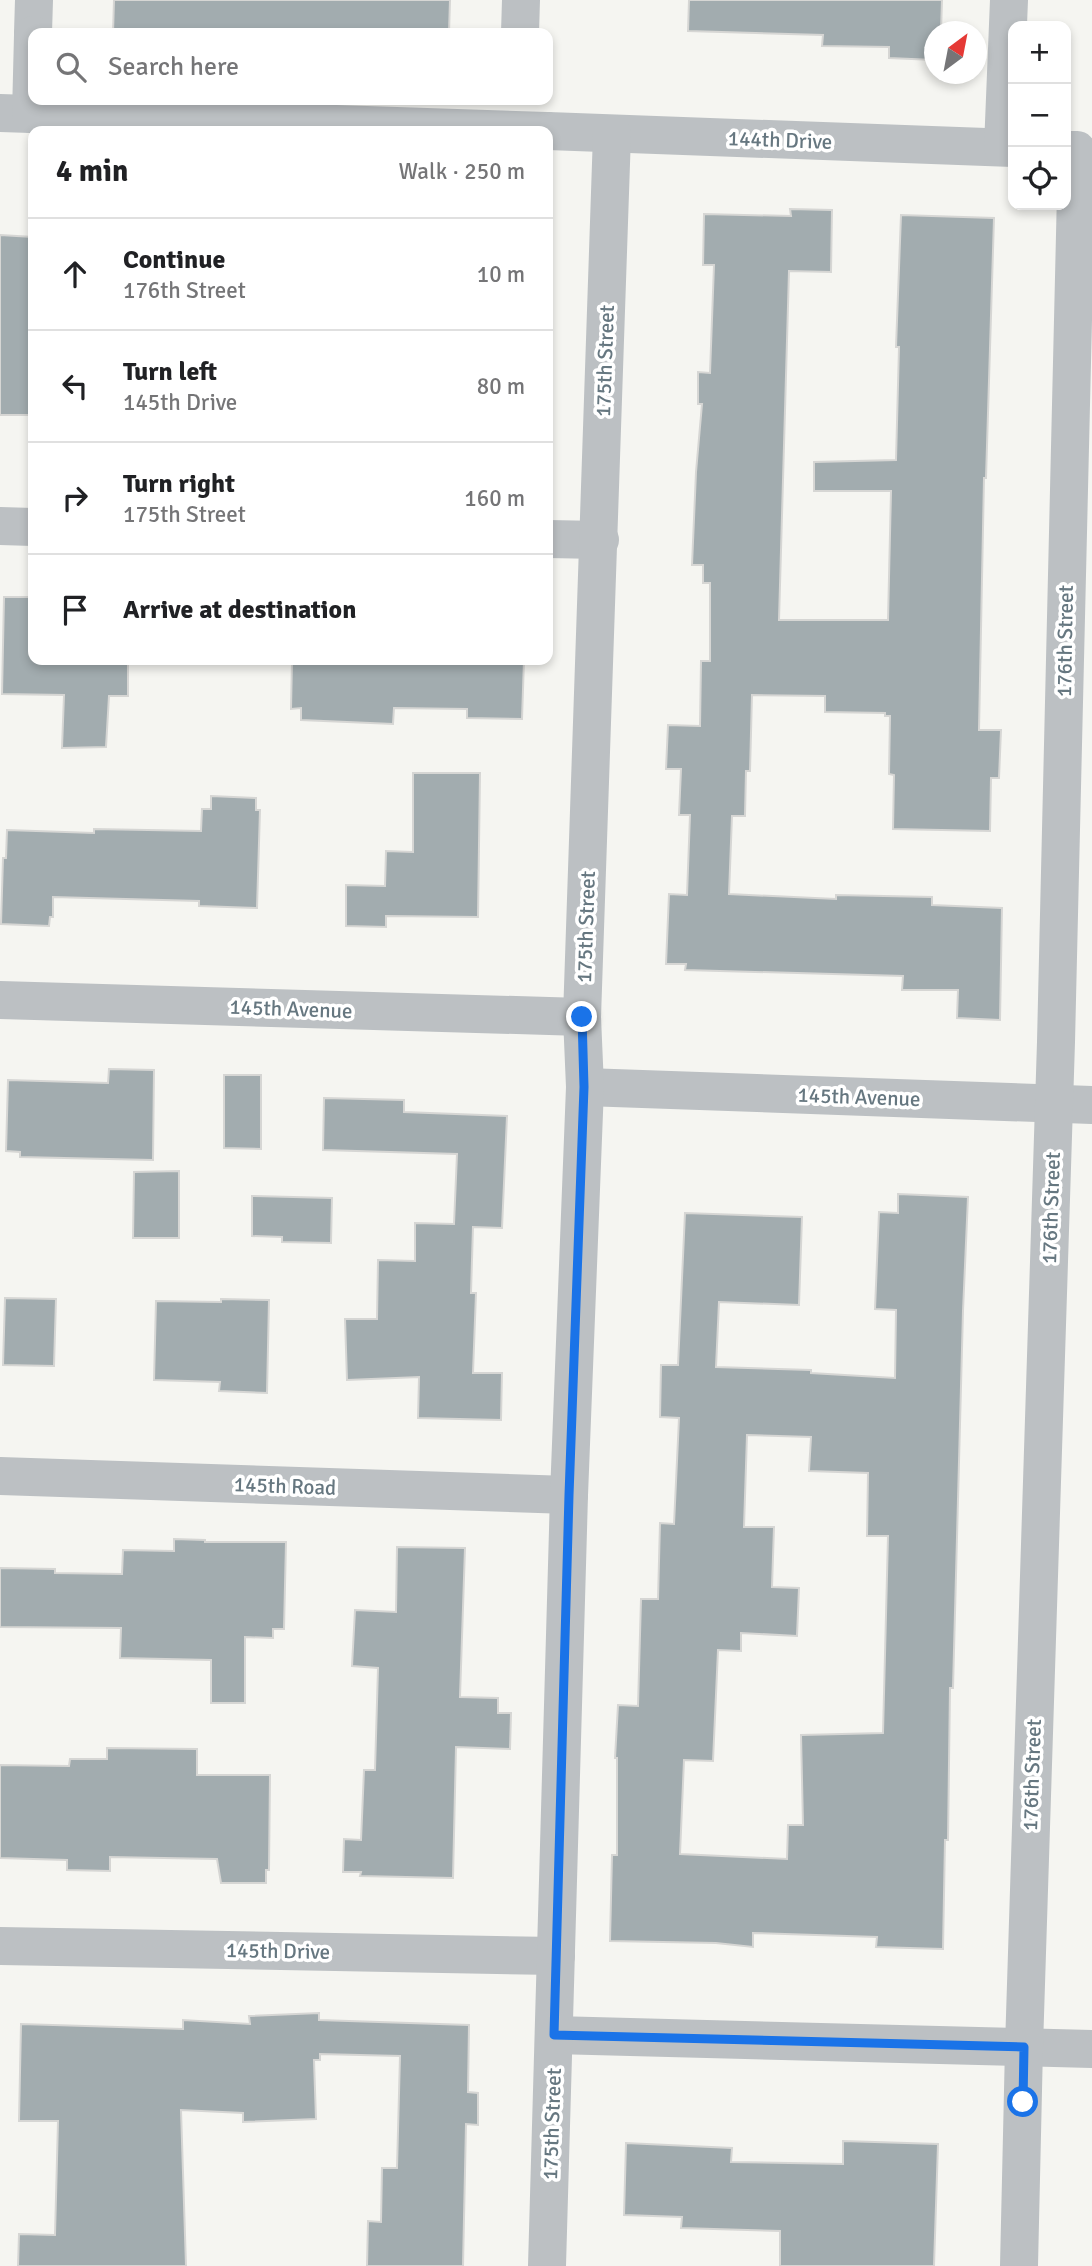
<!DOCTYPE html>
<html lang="en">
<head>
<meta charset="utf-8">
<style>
  :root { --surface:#fff; --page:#f6f6f6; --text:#202124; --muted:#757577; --line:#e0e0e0 }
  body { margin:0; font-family:Signika,sans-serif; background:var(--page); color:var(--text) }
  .controls { position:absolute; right:21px; top:21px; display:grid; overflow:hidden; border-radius:14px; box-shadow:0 4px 10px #0003 }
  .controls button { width:63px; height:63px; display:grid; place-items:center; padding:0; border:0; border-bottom:2px solid var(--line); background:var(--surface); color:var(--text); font:35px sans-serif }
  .compass { position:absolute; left:924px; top:21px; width:63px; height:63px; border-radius:50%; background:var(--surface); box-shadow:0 4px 10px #0003; rotate:32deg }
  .stop { position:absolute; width:21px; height:21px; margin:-16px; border:5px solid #1a73e8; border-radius:50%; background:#fff }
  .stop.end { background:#1a73e8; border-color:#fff; box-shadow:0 2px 7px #0008 }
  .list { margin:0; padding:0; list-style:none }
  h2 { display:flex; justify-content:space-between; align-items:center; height:91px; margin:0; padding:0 28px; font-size:30px }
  h2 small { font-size:23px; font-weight:400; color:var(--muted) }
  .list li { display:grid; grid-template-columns:46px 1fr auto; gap:21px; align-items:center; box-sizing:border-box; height:112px; padding:0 28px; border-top:2px solid var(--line) }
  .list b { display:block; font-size:26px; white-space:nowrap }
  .list p { margin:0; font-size:23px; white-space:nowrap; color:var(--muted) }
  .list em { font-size:23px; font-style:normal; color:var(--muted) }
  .icon { flex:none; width:38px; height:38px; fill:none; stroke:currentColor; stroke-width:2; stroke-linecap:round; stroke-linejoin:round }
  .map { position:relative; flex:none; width:1092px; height:2266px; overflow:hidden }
  .search { position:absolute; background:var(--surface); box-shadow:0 4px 10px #0003; left:28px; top:28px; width:525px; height:77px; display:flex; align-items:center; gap:18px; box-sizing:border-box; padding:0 24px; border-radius:14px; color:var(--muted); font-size:26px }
  .panel { position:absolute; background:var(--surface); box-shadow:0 4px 10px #0003; left:28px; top:126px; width:525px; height:539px; border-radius:14px }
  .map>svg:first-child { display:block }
</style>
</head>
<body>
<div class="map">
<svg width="1092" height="2266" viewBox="0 0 1092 2266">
  <rect width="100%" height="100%" fill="#f5f5f1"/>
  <g fill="#a2acaf" stroke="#d6d6d4" stroke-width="2" fill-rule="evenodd">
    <polygon points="114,0 450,0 449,33 113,33"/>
    <polygon points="689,0 942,0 941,32 934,32 934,60 889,58 889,47 822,46 823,35 688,31"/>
    <polygon points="790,209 832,210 831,272 789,271 779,620 888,620 891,491 814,491 814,462 896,460 899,347 896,347 901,215 994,218 986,478 984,478 979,730 1001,730 999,778 991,778 990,831 893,829 894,775 889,774 890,716 885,716 885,713 825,712 825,696 752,695 750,771 746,771 745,816 732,816 729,894 836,899 836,895 932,897 932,905 1002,908 1000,1020 957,1018 958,990 902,990 903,976 685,970 686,964 666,964 669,894 687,895 690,815 679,815 681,769 666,769 668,725 700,726 701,661 710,661 710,583 703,583 703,565 692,565 696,472 702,404 698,404 698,372 710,373 714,265 703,265 704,214 791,216"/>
    <polygon points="0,235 33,237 33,415 0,415"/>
    <polygon points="4,597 33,597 33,660 128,660 128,696 109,696 106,747 62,748 64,695 2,694"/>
    <polygon points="292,660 524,660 522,719 467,718 467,709 394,708 393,724 301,720 301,708 291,709"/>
    <polygon points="413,773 480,773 478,917 386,916 386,927 346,926 346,885 385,886 386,851 413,852"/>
    <polygon points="211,796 256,798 256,810 260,810 257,908 199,906 199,901 53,897 53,917 50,917 49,926 1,924 3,858 6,858 7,830 94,833 94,829 201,831 202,809 211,809"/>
    <polygon points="109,1069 154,1070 153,1160 20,1157 20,1152 6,1151 8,1080 108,1083"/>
    <polygon points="224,1075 261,1075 261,1149 224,1148"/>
    <polygon points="324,1098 404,1100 404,1112 507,1116 502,1228 473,1227 471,1293 476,1293 473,1373 502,1373 501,1420 418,1418 419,1377 347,1380 345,1319 377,1319 378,1260 415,1261 415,1223 454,1224 457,1154 323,1150"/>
    <polygon points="179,1171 179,1238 133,1238 134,1172"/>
    <path d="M 898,1194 L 968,1197 L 963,1311 L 953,1688 L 950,1688 L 948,1840 L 945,1840 L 943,1949 L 876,1947 L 877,1937 L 753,1933 L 753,1947 L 716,1943 L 610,1941 L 612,1855 L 617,1855 L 617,1758 L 615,1758 L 618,1705 L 638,1706 L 641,1599 L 658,1599 L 660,1523 L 674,1524 L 679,1418 L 660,1417 L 661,1365 L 678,1365 L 685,1213 L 802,1217 L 799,1305 L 719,1302 L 716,1367 L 811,1370 L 811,1373 L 895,1378 L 896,1310 L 875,1309 L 879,1212 L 898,1213 ZM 747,1435 L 811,1437 L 809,1471 L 868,1473 L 867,1536 L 888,1536 L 883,1733 L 801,1735 L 803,1825 L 788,1825 L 787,1859 L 680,1854 L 684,1760 L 713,1761 L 718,1650 L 741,1651 L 741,1633 L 797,1636 L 799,1588 L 772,1587 L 774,1527 L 744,1527 Z"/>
    <polygon points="252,1196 332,1198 331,1243 282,1242 282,1237 252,1236"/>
    <polygon points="5,1298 56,1299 54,1366 3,1365"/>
    <polygon points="221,1299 269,1300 267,1393 219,1391 220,1382 154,1380 156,1301 221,1302"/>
    <polygon points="174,1539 205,1540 205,1542 286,1542 284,1629 273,1629 273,1638 245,1637 245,1703 211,1703 211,1660 120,1658 121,1628 0,1627 0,1568 55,1569 55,1573 122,1574 123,1550 174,1551"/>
    <polygon points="397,1547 465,1548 460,1697 498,1698 498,1713 511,1713 510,1749 456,1747 453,1878 360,1876 361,1872 343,1872 344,1839 361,1840 364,1770 375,1770 378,1668 352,1666 355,1610 396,1612"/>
    <polygon points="107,1748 197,1749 197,1775 270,1775 269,1870 266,1870 266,1883 221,1883 217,1859 110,1857 110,1871 67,1870 67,1860 0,1858 0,1765 69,1766 70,1759 107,1759"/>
    <polygon points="319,2013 319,2020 469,2025 468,2092 478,2093 478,2125 466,2124 463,2266 367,2266 368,2221 381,2222 382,2168 397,2168 400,2056 320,2054 320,2060 314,2060 316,2119 243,2122 243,2113 181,2110 186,2266 18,2266 19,2234 55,2235 58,2121 19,2121 21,2024 183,2029 183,2020 250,2024 249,2016"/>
    <polygon points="843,2141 938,2144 934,2266 780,2266 780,2231 681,2228 682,2217 624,2215 626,2143 732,2148 731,2162 843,2164"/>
  </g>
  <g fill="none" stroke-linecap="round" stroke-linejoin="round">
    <g stroke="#bcc0c3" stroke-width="38">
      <polyline points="33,33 34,0"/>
      <polyline points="520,33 521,0"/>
      <polyline points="0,113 547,131"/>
      <polyline points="31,114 33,35"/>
      <polyline points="548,131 1013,148"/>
      <polyline points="1003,147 1009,0"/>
      <polyline points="0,526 33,527"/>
      <polyline points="548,539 600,540"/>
      <polyline points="0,1000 582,1017"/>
      <polyline points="585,1087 1092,1105"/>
      <polyline points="0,1476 569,1495"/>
      <polyline points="0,1946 556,1956"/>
      <polyline points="554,2035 1092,2049"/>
      <polyline points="547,2266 569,1495 585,1087 582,1017 612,134"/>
      <polyline points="1019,2266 1024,2047 1056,1042 1077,150 1066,150"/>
    </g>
  </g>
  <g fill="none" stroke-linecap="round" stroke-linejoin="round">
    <polyline stroke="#1a73e8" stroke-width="9" points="582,1017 584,1087 569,1495 554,2035 1024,2047 1023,2102"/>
  </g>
  <g text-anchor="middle" stroke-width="7" stroke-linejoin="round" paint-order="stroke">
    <g font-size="21" fill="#667780" stroke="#fff">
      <text transform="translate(780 140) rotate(2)" y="7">144th Drive</text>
      <text transform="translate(605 361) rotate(-88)" y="7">175th Street</text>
      <text transform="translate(1065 641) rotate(-89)" y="7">176th Street</text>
      <text transform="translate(586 927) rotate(-88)" y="7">175th Street</text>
      <text transform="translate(291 1009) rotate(2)" y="7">145th Avenue</text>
      <text transform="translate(859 1097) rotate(2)" y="7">145th Avenue</text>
      <text transform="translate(1051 1208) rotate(-88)" y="7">176th Street</text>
      <text transform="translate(285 1486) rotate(2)" y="7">145th Road</text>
      <text transform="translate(1032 1775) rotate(-88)" y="7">176th Street</text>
      <text transform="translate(278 1951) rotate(1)" y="7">145th Drive</text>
      <text transform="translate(552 2124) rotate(-88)" y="7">175th Street</text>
    </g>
  </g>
</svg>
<div class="controls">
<button>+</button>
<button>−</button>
<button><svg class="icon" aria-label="locate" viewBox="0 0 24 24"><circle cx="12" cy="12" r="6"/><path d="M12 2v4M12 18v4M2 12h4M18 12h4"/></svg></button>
</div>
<svg class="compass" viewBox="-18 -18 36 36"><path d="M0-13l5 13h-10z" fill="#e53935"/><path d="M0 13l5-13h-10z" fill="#757577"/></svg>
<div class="stop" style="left:1023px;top:2102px"></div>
<div class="stop end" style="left:582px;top:1017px"></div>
<div class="search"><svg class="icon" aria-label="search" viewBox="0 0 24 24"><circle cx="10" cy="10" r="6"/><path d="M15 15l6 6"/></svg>Search here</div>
<section class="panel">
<h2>4 min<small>Walk · 250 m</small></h2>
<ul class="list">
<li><svg class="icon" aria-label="ahead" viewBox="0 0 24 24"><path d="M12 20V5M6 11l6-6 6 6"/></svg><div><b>Continue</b><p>176th Street</p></div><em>10 m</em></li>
<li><svg class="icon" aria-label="left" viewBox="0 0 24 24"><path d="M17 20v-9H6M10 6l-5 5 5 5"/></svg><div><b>Turn left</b><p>145th Drive</p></div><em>80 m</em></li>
<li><svg class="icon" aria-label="right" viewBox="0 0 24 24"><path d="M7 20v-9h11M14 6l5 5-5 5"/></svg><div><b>Turn right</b><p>175th Street</p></div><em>160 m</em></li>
<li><svg class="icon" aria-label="arrive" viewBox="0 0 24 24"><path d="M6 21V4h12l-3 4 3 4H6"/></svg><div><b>Arrive at destination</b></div></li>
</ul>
</section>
</div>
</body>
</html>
